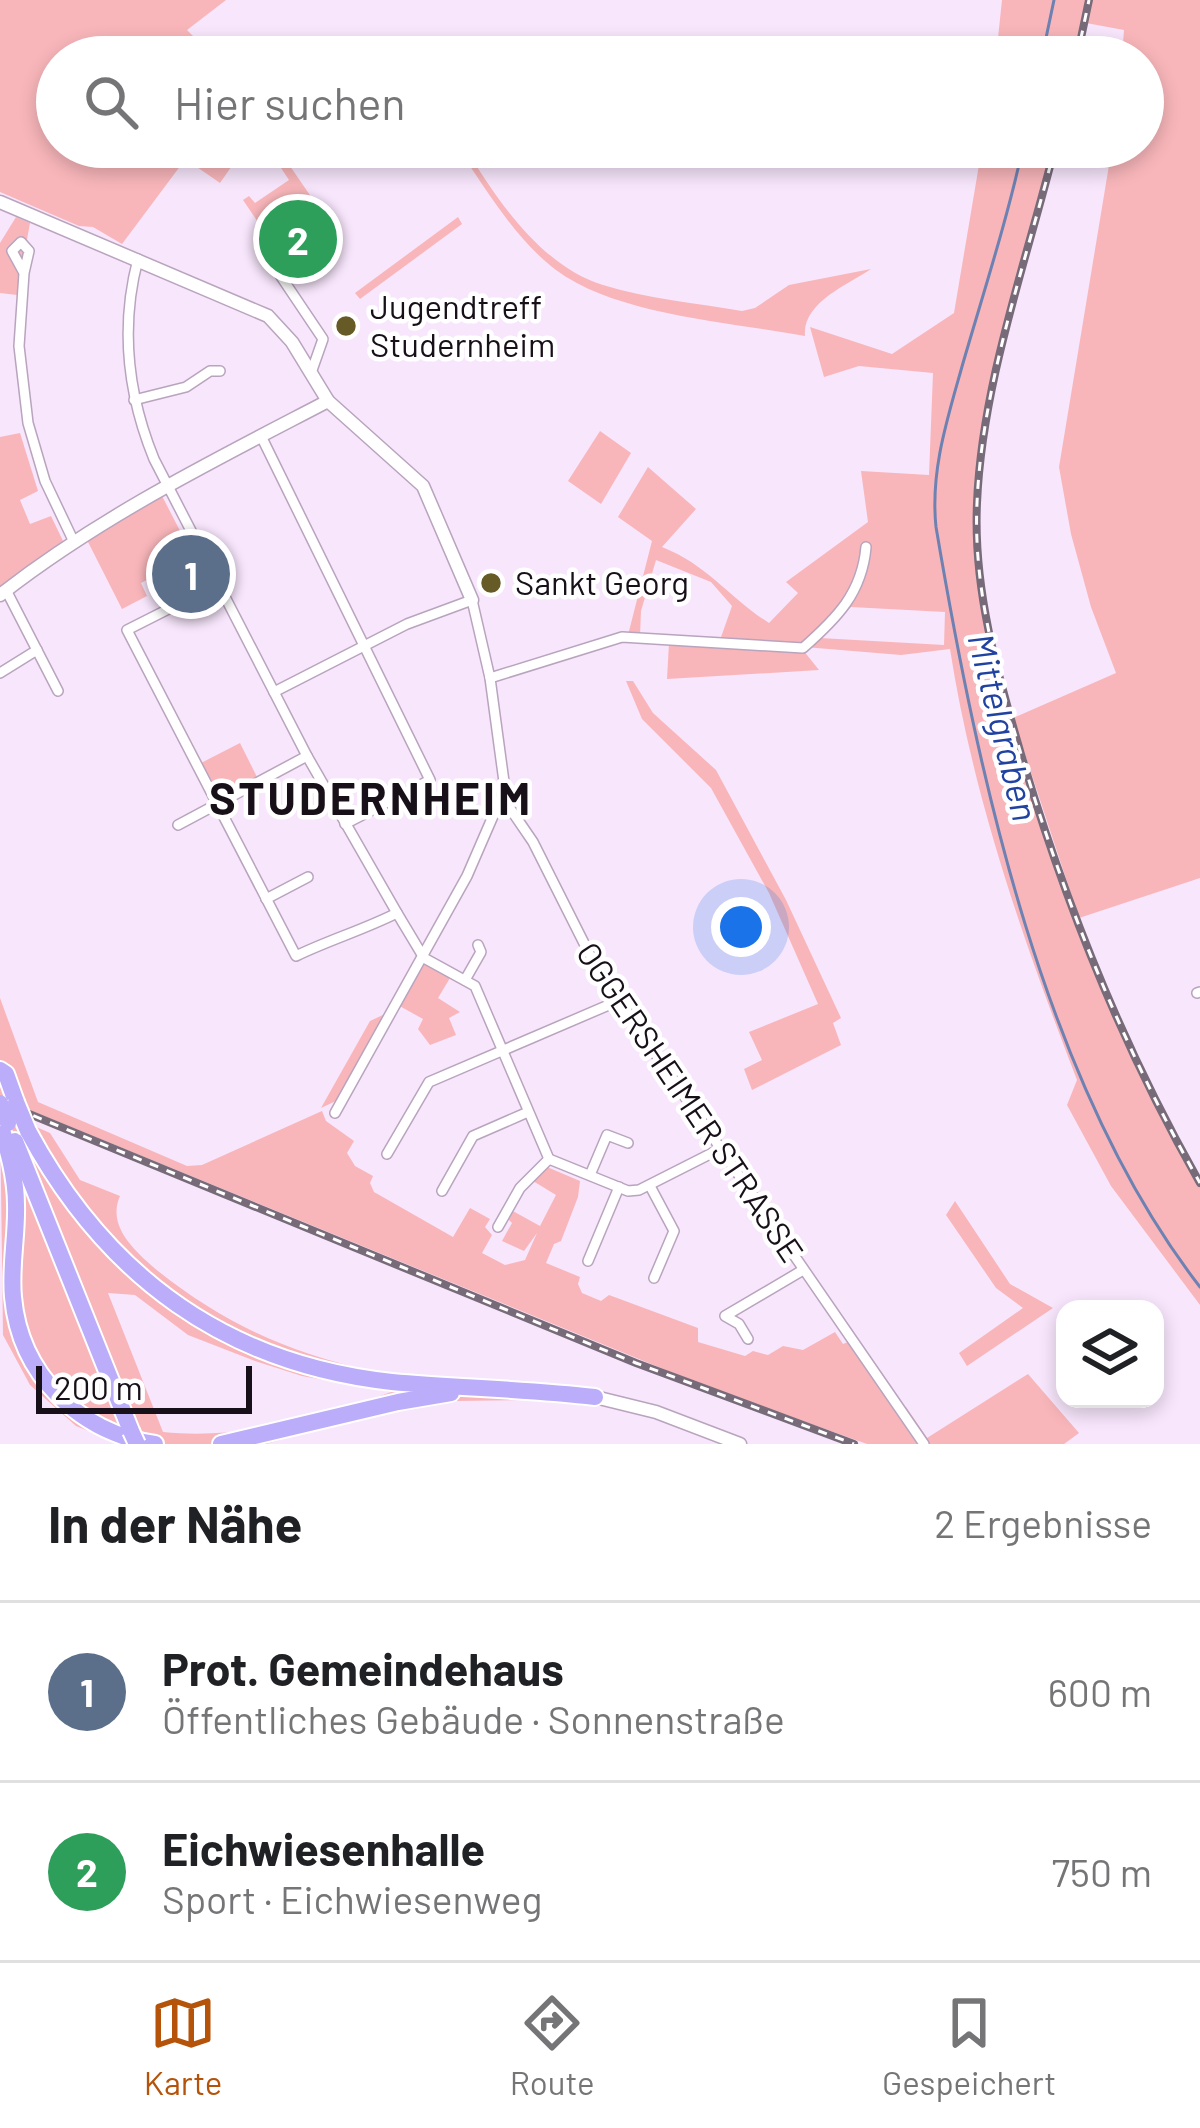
<!DOCTYPE html>
<html lang="de">
<head>
<meta charset="utf-8">
<style>
  :root { --surface:#fff; --page:#f2f2f2; --text:#202124; --muted:#757577; --line:#e0e0e0; --accent:#b45309 }
  body { margin:0; font-family:Barlow,sans-serif; background:var(--page); color:var(--text) }
  .controls { position:absolute; right:36px; bottom:36px; display:grid; overflow:hidden; border-radius:24px; box-shadow:0 6px 18px #0003 }
  .controls button { width:108px; height:108px; display:grid; place-items:center; padding:0; border:0; border-bottom:3px solid var(--line); background:var(--surface); color:var(--text); font:60px sans-serif }
  .scale { position:absolute; left:36px; bottom:30px; width:216px; box-sizing:border-box; padding-left:12px; border:6px solid #181019; border-top:0; font-size:33px; line-height:42px; white-space:nowrap; color:#181019; -webkit-text-stroke:9px #fff; paint-order:stroke }
  .you { position:absolute; left:741px; top:927px; width:42px; height:42px; margin:-30px; border:9px solid #fff; border-radius:50%; background:#1a73e8; box-shadow:0 0 0 18px #1a73e833 }
  .badge { display:grid; place-items:center; width:78px; height:78px; border-radius:50%; background:var(--accent); color:#fff; font-size:39px; font-weight:700 }
  .pin { position:absolute; translate:-50% -50%; border:6px solid #fff; box-shadow:0 3px 12px #0006 }
  .list { margin:0; padding:0; list-style:none }
  h2 { display:flex; justify-content:space-between; align-items:center; height:156px; margin:0; padding:0 48px; font-size:51px }
  h2 small { font-size:39px; font-weight:400; color:var(--muted) }
  .list li { display:grid; grid-template-columns:78px 1fr auto; gap:36px; align-items:center; box-sizing:border-box; height:180px; padding:0 48px; border-top:3px solid var(--line) }
  .list b { display:block; font-size:45px; white-space:nowrap }
  .list p { margin:0; font-size:39px; white-space:nowrap; color:var(--muted) }
  .list em { font-size:39px; font-style:normal; color:var(--muted) }
  .icon { flex:none; width:66px; height:66px; fill:none; stroke:currentColor; stroke-width:2; stroke-linecap:round; stroke-linejoin:round }
  .map { position:relative; flex:none; width:1200px; height:1444px; overflow:hidden }
  .search { position:absolute; background:var(--surface); box-shadow:0 6px 18px #0003; left:36px; right:36px; top:36px; height:132px; display:flex; align-items:center; gap:30px; box-sizing:border-box; padding:0 42px; border-radius:66px; color:var(--muted); font-size:45px }
  .sheet { height:516px; background:var(--surface) }
  nav { display:flex; justify-content:space-around; align-items:center; box-sizing:border-box; height:168px; border-top:3px solid var(--line); background:var(--surface); font-size:33px; color:var(--muted) }
  nav a { display:grid; justify-items:center; gap:6px }
  nav .on { color:var(--accent) }
  .map>svg:first-child { display:block }
</style>
</head>
<body>
<div class="map">
<svg width="1200" height="1444" viewBox="0 0 1200 1444">
  <rect width="100%" height="100%" fill="#f8e6fc"/>
  <g fill="#f8b6ba" fill-rule="evenodd">
    <polygon points="0,0 226,0 187,30 214,57 193,57 162,36 147,57 57,57 57,147 155,147 181,165 122,244 93,227 79,226 0,192"/>
    <polygon points="1002,0 1086,0 1074,57 996,57"/>
    <polygon points="1091,0 1200,0 1200,878 1079,918 1013,718 1116,673 1091,607 1071,534 1059,467 1112,147 1143,147 1143,57 1122,57 1124,30 1086,23"/>
    <polygon points="168,147 245,147 220,183"/>
    <polygon points="267,147 277,147 316,204 268,237 243,200 249,196 255,203 289,180"/>
    <path d="M 457,147 L 465,147 C 496,199 541,266 603,285 C 647,299 697,303 742,311 L 755,308 L 789,285 L 871,269 C 847,285 802,303 805,336 C 730,322 616,315 556,270 C 515,239 486,189 457,147 Z"/>
    <path d="M 982,147 L 1052,147 L 979,447 L 974,509 L 979,592 L 994,670 L 1028,789 L 1084,946 L 1132,1058 L 1200,1188 L 1200,1305 L 1111,1186 L 1067,1105 L 1077,1080 C 1023,940 973,797 950,649 L 901,655 L 720,640 L 732,606 L 711,582 L 656,560 L 641,611 L 640,636 L 628,635 L 652,541 L 618,517 L 648,467 L 696,509 L 662,547 C 708,565 728,597 769,623 L 798,593 L 786,582 L 868,522 L 861,471 L 929,475 L 933,373 L 859,366 L 824,377 L 810,327 L 892,354 L 954,313 ZM 851,607 L 945,612 L 944,645 L 820,638 Z"/>
    <polygon points="16,217 30,223 17,295 0,293 0,243"/>
    <polygon points="458,217 462,224 360,299 355,293"/>
    <polygon points="600,431 631,453 601,504 568,481"/>
    <polygon points="20,433 38,491 20,500 30,524 51,516 63,541 37,559 41,569 0,600 0,437"/>
    <polygon points="161,494 193,556 141,583 147,596 122,609 86,538"/>
    <polygon points="669,643 803,650 819,670 667,679"/>
    <polygon points="626,681 633,681 653,713 716,770 786,900 841,1018 833,1023 841,1045 752,1090 744,1069 762,1060 749,1032 818,1004 769,893 711,788 642,719"/>
    <polygon points="240,743 257,777 220,794 201,763"/>
    <polygon points="420,961 450,978 438,998 460,1012 449,1018 456,1035 430,1045 418,1029 423,1019 396,1004"/>
    <polygon points="0,998 38,1102 187,1166 202,1165 322,1111 326,1121 354,1141 347,1153 355,1166 373,1176 370,1183 374,1192 453,1237 470,1208 490,1219 485,1227 492,1235 482,1253 505,1265 525,1260 537,1233 524,1251 502,1241 512,1223 507,1218 511,1210 540,1226 556,1195 533,1181 547,1167 580,1181 578,1197 561,1241 554,1244 546,1263 580,1277 578,1284 582,1293 601,1301 609,1295 698,1328 698,1342 745,1356 753,1351 768,1355 783,1346 803,1350 835,1332 843,1344 848,1342 894,1407 906,1407 927,1438 1028,1374 1079,1433 1064,1444 867,1444 705,1386 0,1098"/>
    <polygon points="387,1013 338,1100 321,1108 370,1021"/>
    <path d="M 0,1111 L 50,1133 L 80,1180 L 120,1196 C 106,1227 137,1253 158,1271 C 225,1324 289,1353 372,1371 C 439,1384 522,1380 592,1389 L 589,1406 L 529,1400 L 455,1401 L 374,1414 L 266,1444 L 121,1444 L 76,1426 L 30,1385 L 3,1335 ZM 108,1293 L 135,1295 L 188,1335 L 255,1361 L 302,1376 L 391,1392 C 321,1419 238,1440 163,1432 Z"/>
    <polygon points="955,1201 1010,1284 1053,1308 967,1366 959,1353 1023,1308 996,1288 946,1215"/>
  </g>
  <g fill="none" stroke-linecap="round" stroke-linejoin="round">
    <g stroke="#6d81b2" stroke-width="3">
      <polyline points="1042,57 1054,0"/>
      <path d="M 1023,147 C 1007,220 984,291 963,363 C 948,417 930,470 936,527 C 978,775 1044,1086 1200,1287"/>
    </g>
    <g stroke="#b9a4be" stroke-width="12">
      <g id="street">
        <path d="M 138,259 C 120,327 128,395 154,459 L 307,756 L 397,913 L 424,958 L 475,986 L 549,1159 L 628,1191 L 639,1190 L 720,1149"/>
        <polyline points="278,272 323,339 311,373"/>
        <polyline points="24,273 29,251 21,242 12,251 24,273 19,346 28,423 45,481 73,540"/>
        <polyline points="134,400 186,387 210,371 220,371"/>
        <polyline points="261,436 430,780 345,824"/>
        <path d="M 218,584 L 127,630 L 296,956 C 329,940 363,930 397,913"/>
        <polyline points="6,590 58,691"/>
        <polyline points="0,673 37,650"/>
        <path d="M 490,678 L 622,637 L 803,648 C 837,618 862,593 866,547"/>
        <polyline points="274,692 407,624 472,600 490,678 507,804 533,842 597,969 924,1444"/>
        <polyline points="178,825 307,756"/>
        <polyline points="266,899 308,877"/>
        <polyline points="465,980 481,952 478,945"/>
        <polyline points="1197,993 1200,992"/>
        <polyline points="335,1113 467,876 503,793"/>
        <polyline points="387,1154 429,1082 618,1001"/>
        <polyline points="590,1175 607,1135 628,1143"/>
        <polyline points="650,1186 674,1231 654,1278"/>
        <polyline points="442,1191 473,1136 528,1112"/>
        <polyline points="498,1227 520,1188 549,1159"/>
        <polyline points="588,1261 619,1187"/>
        <polyline points="748,1339 739,1324 725,1316 803,1270"/>
      </g>
    </g>
    <g stroke="#b9a4be" stroke-width="15">
      <g id="secondary">
        <polyline points="0,202 268,316 292,342 328,401 423,486 472,600"/>
        <path d="M 0,595 C 101,516 215,460 328,401"/>
        <polyline points="595,1397 656,1412 740,1444"/>
      </g>
    </g>
    <g stroke="#fff" stroke-width="20">
      <g id="highway">
        <polyline points="0,1070 6,1074 16,1102"/>
        <path d="M 0,1123 C 8,1150 16,1177 16,1205 C 17,1235 10,1266 13,1297 C 20,1375 79,1432 155,1444"/>
        <path d="M 28,1131 C 106,1276 226,1364 392,1382 C 459,1388 527,1389 595,1397"/>
        <polyline points="15,1141 131,1431"/>
        <polyline points="221,1444 398,1402 451,1393"/>
      </g>
    </g>
    <use href="#street" stroke="#fff" stroke-width="9"/>
    <use href="#secondary" stroke="#fff" stroke-width="12"/>
    <use href="#highway" stroke="#bcadfa" stroke-width="16"/>
    <g stroke="#776b79" stroke-width="8">
      <g id="rail">
        <polyline points="1077,57 1089,0"/>
        <path d="M 1055,147 C 1026,263 982,383 977,503 C 973,589 997,672 1021,754 C 1065,903 1123,1048 1200,1183"/>
        <polyline points="0,1102 636,1363 854,1444"/>
      </g>
    </g>
    <use href="#rail" stroke="#fff" stroke-width="3" stroke-dasharray="9" stroke-linecap="butt"/>
    <g stroke="#fff" stroke-width="20" stroke-linecap="butt">
      <g id="highway-bridge">
        <polyline points="16,1102 28,1131"/>
        <polyline points="0,1103 8,1123"/>
        <polyline points="131,1431 137,1444"/>
      </g>
    </g>
    <use href="#highway-bridge" stroke="#bcadfa" stroke-width="16"/>
  </g>
  <g fill="#665b27" stroke="#fff" stroke-width="4.5">
    <circle cx="346" cy="326" r="12"/>
    <circle cx="491" cy="583" r="12"/>
  </g>
  <g text-anchor="middle" stroke-width="9" stroke-linejoin="round" paint-order="stroke">
    <g font-size="33" fill="#181019" stroke="#fff" text-anchor="start">
      <text x="370" y="319">Jugendtreff<tspan x="370" dy="38">Studernheim</tspan></text>
      <text x="515" y="595">Sankt Georg</text>
    </g>
    <g font-size="33" fill="#181019" stroke="#fff">
      <text transform="translate(690 1102) rotate(56)" y="12">OGGERSHEIMER STRASSE</text>
    </g>
    <g font-size="36" font-style="italic" fill="#2042a1" stroke="#fff">
      <text transform="translate(1003 727) rotate(76)" y="13">Mittelgraben</text>
    </g>
    <g font-size="45" font-weight="bold" letter-spacing="3" fill="#181019" stroke="#fff">
      <text x="371" y="815">STUDERNHEIM</text>
    </g>
  </g>
</svg>
<div class="controls">
<button><svg class="icon" aria-label="layers" viewBox="0 0 24 24"><path d="M12 4l9 5-9 5-9-5zM3 14l9 5 9-5"/></svg></button>
</div>
<div class="scale">200 m</div>
<div class="you"></div>
<div class="pin badge" style="left:191px;top:574px;background:#5c6f8a">1</div>
<div class="pin badge" style="left:298px;top:239px;background:#2e9e5b">2</div>
<div class="search"><svg class="icon" aria-label="search" viewBox="0 0 24 24"><circle cx="10" cy="10" r="6"/><path d="M15 15l6 6"/></svg>Hier suchen</div>
</div>
<section class="sheet">
<h2>In der Nähe<small>2 Ergebnisse</small></h2>
<ul class="list">
<li><span class="badge" style="background:#5c6f8a">1</span><div><b>Prot. Gemeindehaus</b><p>Öffentliches Gebäude · Sonnenstraße</p></div><em>600 m</em></li>
<li><span class="badge" style="background:#2e9e5b">2</span><div><b>Eichwiesenhalle</b><p>Sport · Eichwiesenweg</p></div><em>750 m</em></li>
</ul>
</section>
<nav>
<a class="on"><svg class="icon" aria-label="map" viewBox="0 0 24 24"><path d="M3 6l6-2 6 2 6-2v14l-6 2-6-2-6 2zM9 4v14M15 6v14"/></svg>Karte</a>
<a><svg class="icon" aria-label="directions" viewBox="0 0 24 24"><path d="M12 3l9 9-9 9-9-9zM9 14v-3h6M13 9l2 2-2 2"/></svg>Route</a>
<a><svg class="icon" aria-label="saved" viewBox="0 0 24 24"><path d="M7 4h10v16l-5-4-5 4z"/></svg>Gespeichert</a>
</nav>
</body>
</html>
